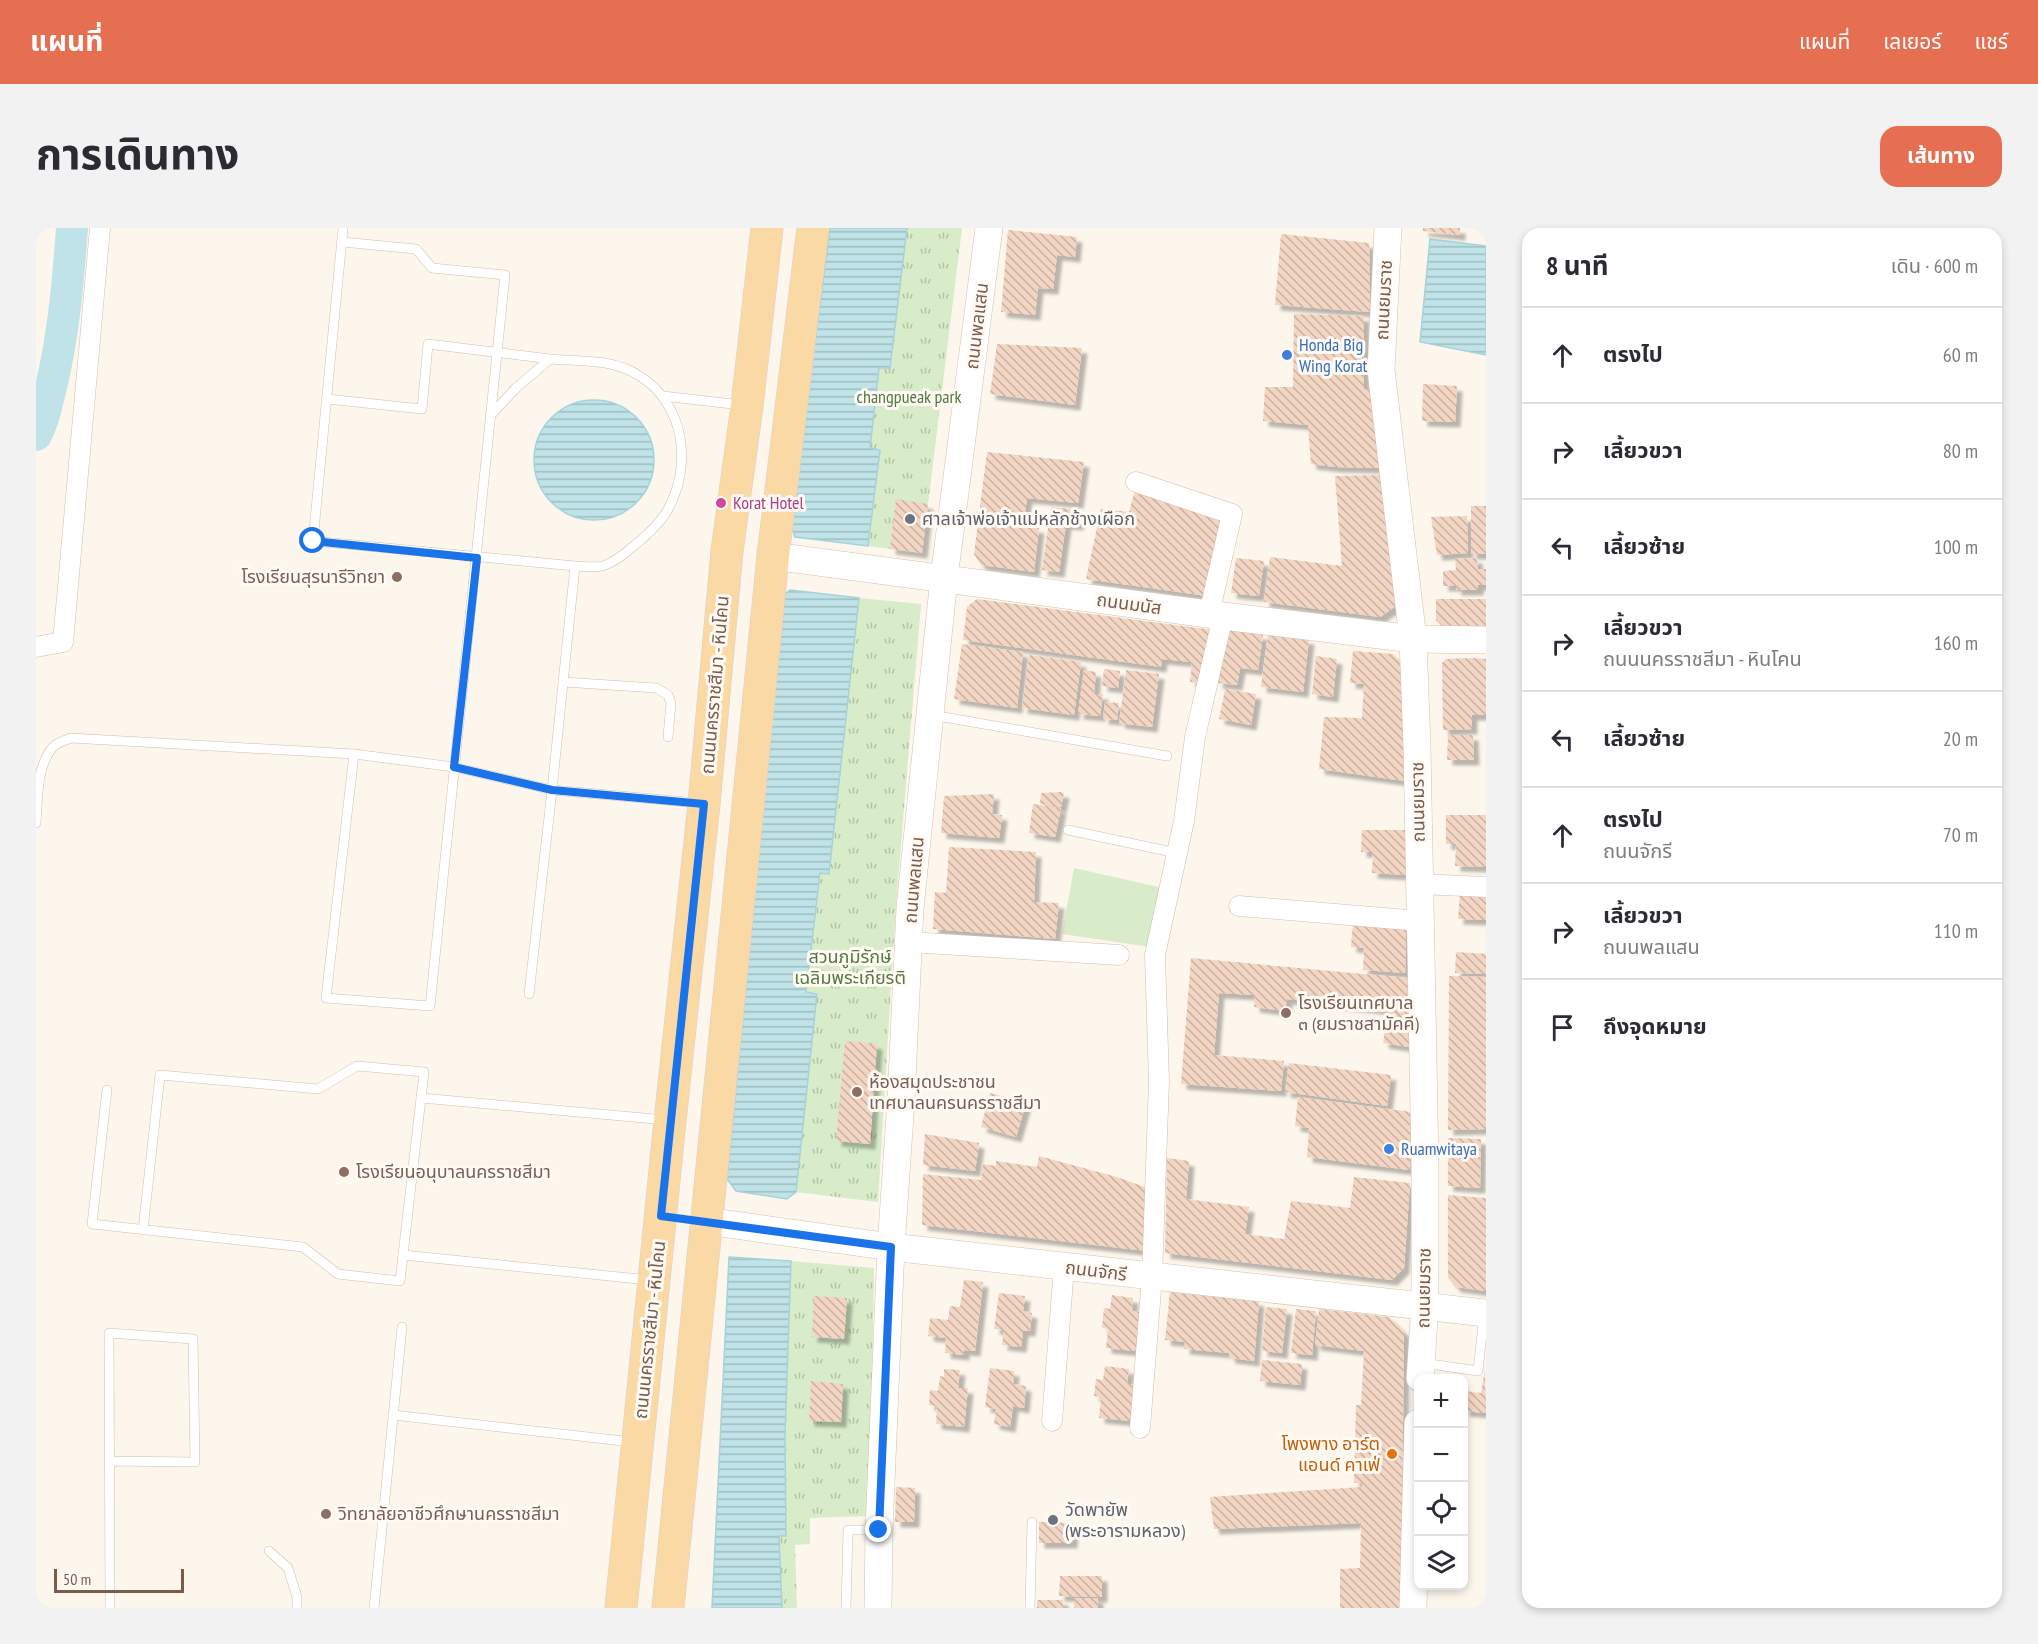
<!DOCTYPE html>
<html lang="th">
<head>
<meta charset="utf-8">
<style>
  :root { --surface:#fff; --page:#f2f2f3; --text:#2b2b33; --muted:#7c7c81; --line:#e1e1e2; --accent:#e76f51 }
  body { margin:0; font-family:"PT Sans Narrow","Noto Sans Thai",sans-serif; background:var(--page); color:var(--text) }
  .controls { position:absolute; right:18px; bottom:18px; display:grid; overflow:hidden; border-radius:12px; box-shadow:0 3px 9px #0003 }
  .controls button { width:54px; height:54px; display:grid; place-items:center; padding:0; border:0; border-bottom:2px solid var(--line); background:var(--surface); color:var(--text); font:30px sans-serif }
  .scale { position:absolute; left:18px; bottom:15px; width:130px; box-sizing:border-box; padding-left:6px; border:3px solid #7a5c4d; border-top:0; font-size:16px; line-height:21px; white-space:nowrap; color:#7a5c4d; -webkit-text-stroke:4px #fffaf3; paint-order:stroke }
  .stop { position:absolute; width:18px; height:18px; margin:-14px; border:4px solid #1a73e8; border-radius:50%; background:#fff }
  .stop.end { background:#1a73e8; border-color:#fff; box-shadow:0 2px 6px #0008 }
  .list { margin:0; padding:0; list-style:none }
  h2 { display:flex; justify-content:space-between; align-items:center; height:78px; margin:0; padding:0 24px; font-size:26px }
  h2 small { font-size:20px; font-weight:400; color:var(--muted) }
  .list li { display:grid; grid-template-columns:39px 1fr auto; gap:18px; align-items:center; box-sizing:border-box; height:96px; padding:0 24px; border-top:2px solid var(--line) }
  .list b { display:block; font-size:22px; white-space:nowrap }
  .list p { margin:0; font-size:20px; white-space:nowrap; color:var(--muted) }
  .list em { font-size:20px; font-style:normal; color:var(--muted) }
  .icon { flex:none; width:33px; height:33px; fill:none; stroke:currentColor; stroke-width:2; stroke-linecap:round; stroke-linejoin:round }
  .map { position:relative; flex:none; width:1450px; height:1380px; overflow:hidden; border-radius:18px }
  header { display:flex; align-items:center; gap:36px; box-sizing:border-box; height:84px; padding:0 30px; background:var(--accent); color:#fff }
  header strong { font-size:28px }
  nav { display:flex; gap:33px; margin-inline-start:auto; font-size:21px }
  .intro { display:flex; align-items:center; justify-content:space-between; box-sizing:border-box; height:144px; padding:0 36px }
  h1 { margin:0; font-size:42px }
  .button { padding:15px 27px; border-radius:18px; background:var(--accent); color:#fff; font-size:21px; font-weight:700 }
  main { display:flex; gap:36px; padding:0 36px }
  aside { flex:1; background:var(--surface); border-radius:18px; box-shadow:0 3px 9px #0003 }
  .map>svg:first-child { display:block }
</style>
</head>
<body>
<header>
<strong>แผนที่</strong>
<nav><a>แผนที่</a><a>เลเยอร์</a><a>แชร์</a></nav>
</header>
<div class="intro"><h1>การเดินทาง</h1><a class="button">เส้นทาง</a></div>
<main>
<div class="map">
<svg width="1450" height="1380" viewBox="0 0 1450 1380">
  <defs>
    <pattern id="park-tufts" width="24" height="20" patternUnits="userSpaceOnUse" patternTransform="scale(1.5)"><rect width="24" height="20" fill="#d8ecc9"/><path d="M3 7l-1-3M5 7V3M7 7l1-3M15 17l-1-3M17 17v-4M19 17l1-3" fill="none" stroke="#b4c2a5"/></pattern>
    <pattern id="water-rules" width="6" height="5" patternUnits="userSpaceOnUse" patternTransform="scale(1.5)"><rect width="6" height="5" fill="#bfe3e8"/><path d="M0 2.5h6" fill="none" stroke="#a0bbbe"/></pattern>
    <pattern id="building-back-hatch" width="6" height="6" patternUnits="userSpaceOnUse" patternTransform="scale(1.5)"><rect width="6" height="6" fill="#f3d5c3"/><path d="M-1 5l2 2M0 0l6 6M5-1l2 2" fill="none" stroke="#cab0a1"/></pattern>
    <filter id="shadow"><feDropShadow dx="5.5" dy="5.5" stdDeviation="1.5" flood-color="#0004"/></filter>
  </defs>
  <rect width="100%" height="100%" fill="#fdf6ec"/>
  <polygon fill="#d8ecc9" points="1038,640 1127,660 1114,719 1026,706"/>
  <g fill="url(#park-tufts)">
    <polygon points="871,0 926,0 886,325 832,318 844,222 834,220 843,139 854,140"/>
    <polygon points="823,370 885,376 860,677 842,974 760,964 781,766 770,765 784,645 793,646"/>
    <polygon points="755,1033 838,1040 834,1288 774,1290 774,1316 759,1317 761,1380 746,1380 743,1308 750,1307 749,1207"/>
  </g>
  <g fill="url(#water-rules)" stroke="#a5d3da" stroke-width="1.5">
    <polygon points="794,0 871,0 854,140 843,140 834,220 844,222 832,318 759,309 755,298"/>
    <polygon points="1394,11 1450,18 1450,127 1384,114"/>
    <circle cx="558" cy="232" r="60"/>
    <polygon points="754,362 823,370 793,646 784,645 770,764 781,766 760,964 751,971 700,963 691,951 748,367"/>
    <polygon points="693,1029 755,1033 749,1207 750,1308 743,1308 746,1380 676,1380"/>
  </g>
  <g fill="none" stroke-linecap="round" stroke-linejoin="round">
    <path stroke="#bfe3e8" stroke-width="32" d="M 0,207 C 7,194 10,181 13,167 C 27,113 32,56 36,0"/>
  </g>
  <g fill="url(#building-back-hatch)" filter="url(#shadow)">
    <polygon points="1387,0 1424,0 1424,7 1387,3"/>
    <polygon points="972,2 1041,9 1039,29 1021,27 1017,61 1002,60 999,87 965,84"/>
    <polygon points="1245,6 1333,15 1334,84 1239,77"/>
    <polygon points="1258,86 1328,88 1328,161 1339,161 1344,240 1300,239 1275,236 1272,197 1227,193 1229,159 1257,159"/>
    <polygon points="961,116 1046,120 1039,177 954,166"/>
    <polygon points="1387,156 1421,158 1419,194 1386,193"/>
    <polygon points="951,224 1048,234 1042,275 991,270 987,298 1003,300 998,344 945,337 938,326"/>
    <polygon points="1344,247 1360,378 1344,389 1228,374 1234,329 1306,338 1299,248"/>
    <polygon points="1099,262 1189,291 1171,368 1050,351 1065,281 1093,284"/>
    <polygon points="860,271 892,276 886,325 854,321"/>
    <rect x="1435" y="278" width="15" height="48"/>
    <polygon points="1015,279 1044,282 1042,297 1030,296 1023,344 1006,342"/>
    <polygon points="1431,288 1432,325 1401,327 1395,289"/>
    <polygon points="1200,330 1228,333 1223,368 1195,365"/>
    <polygon points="1441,330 1442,341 1450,341 1450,357 1442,357 1442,362 1420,362 1420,358 1407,358 1407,343 1420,342 1419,331"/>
    <polygon points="941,371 1177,402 1165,455 1154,454 1156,434 1126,431 1125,439 927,412 931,379"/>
    <polygon points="1400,371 1450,371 1450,398 1406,398 1400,392"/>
    <polygon points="1194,402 1227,407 1222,442 1204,440 1201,457 1181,455"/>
    <polygon points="1232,407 1273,411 1267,464 1225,459"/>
    <polygon points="926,416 987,424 981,480 918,471"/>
    <polygon points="1317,423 1357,426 1368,437 1368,553 1283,541 1288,489 1326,490 1328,456 1314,455"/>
    <polygon points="993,427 1045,434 1038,487 986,480"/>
    <polygon points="1280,428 1301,431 1297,469 1276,466"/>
    <polygon points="1436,430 1450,431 1450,487 1436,487 1436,501 1407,502 1406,435 1410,431"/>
    <polygon points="1068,441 1084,443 1082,460 1066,458"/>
    <polygon points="1048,442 1060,444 1058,466 1067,466 1064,488 1042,486"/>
    <polygon points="1090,442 1123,446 1116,499 1083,495"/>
    <polygon points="1189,461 1220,466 1215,497 1183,491"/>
    <polygon points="1069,474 1083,475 1081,492 1067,491"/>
    <polygon points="1412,507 1437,507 1438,532 1411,532"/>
    <polygon points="1025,564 1028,565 1025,579 1004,576 1005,565"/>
    <polygon points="958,566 956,586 966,587 963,610 905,605 908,568"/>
    <polygon points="997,576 1025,580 1019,609 993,605"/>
    <polygon points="1410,587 1450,587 1450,639 1419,638 1420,616 1410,616"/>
    <polygon points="1326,602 1372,602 1370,647 1336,645 1337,624 1325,624"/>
    <polygon points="913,619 1000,624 998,674 1023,675 1019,711 897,701 899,664 910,665"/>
    <polygon points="1424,664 1450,665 1450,692 1422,691"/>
    <polygon points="1317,694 1370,698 1369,745 1327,742 1328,720 1315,719"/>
    <polygon points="1420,724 1450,726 1450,746 1419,745"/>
    <polygon points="1155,730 1371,750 1373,819 1347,815 1352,782 1251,771 1249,783 1218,779 1219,767 1183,765 1178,827 1248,833 1245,863 1145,856"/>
    <polygon points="1413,748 1450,749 1450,901 1412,902"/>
    <polygon points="809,813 841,816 834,916 800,913"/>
    <polygon points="1253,835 1355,847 1351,878 1249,864"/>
    <polygon points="954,865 990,875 980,909 945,899"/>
    <polygon points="1262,869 1375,884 1374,942 1271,929 1273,900 1259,898"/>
    <polygon points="889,906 943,915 939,943 887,937"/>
    <polygon points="1412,910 1445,911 1444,960 1412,958"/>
    <polygon points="1003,928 1081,949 1114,961 1111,1023 886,997 887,946 945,952 947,936 960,938 960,933 1001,939"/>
    <polygon points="1131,930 1153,933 1150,971 1213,979 1209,1006 1248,1011 1255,973 1314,980 1318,949 1374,955 1368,1040 1356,1052 1129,1025"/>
    <polygon points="1412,967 1450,970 1450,1063 1420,1059 1412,1050"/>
    <polygon points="928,1052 947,1054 939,1123 928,1122 928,1127 909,1125 910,1110 892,1108 894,1090 912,1092 914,1078 924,1079"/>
    <polygon points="1134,1064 1223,1073 1218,1133 1194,1130 1193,1125 1148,1121 1149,1114 1129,1112"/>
    <polygon points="963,1065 989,1068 987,1083 996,1085 994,1103 987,1103 985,1119 966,1117 968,1102 958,1101"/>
    <polygon points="1076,1067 1097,1070 1096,1083 1104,1084 1099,1123 1070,1120 1072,1101 1066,1100 1068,1080 1074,1081"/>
    <polygon points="778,1068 811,1070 808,1111 776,1109"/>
    <polygon points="1230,1079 1251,1081 1246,1125 1226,1123"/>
    <polygon points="1260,1081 1280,1083 1276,1127 1255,1125"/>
    <polygon points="1283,1081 1353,1089 1368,1104 1365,1380 1304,1380 1304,1341 1324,1340 1325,1295 1178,1301 1174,1269 1326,1259 1326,1255 1318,1255 1320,1177 1325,1177 1328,1123 1279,1117"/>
    <polygon points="1226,1132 1266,1136 1264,1157 1224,1153"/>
    <polygon points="1069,1138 1093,1141 1091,1156 1100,1157 1095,1193 1063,1190 1065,1169 1058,1168 1060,1151 1067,1152"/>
    <polygon points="954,1140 978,1143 977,1156 990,1158 988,1180 977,1178 974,1199 958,1196 960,1181 949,1179"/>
    <polygon points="908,1141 924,1142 922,1160 932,1160 928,1199 900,1196 901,1178 893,1177 894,1162 902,1163 904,1148 908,1149"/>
    <polygon points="1449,1142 1450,1185 1428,1183 1428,1163 1445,1165"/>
    <polygon points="775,1153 807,1156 805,1194 773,1193"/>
    <polygon points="860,1259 879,1260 878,1294 859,1294"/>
    <polygon points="1003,1294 1037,1295 1036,1315 1003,1315"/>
    <polygon points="1024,1348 1066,1348 1066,1369 1023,1368"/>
    <rect x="1038" y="1370" width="24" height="10"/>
    <rect x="1001" y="1372" width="26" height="8"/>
  </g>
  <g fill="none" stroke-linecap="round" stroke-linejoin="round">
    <g stroke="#d1beb0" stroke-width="10">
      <g id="lane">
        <polyline points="306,14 380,21 396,40 469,47 394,778 290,770 318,526"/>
        <polyline points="627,168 705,177"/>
        <path d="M 291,171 L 386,181 L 392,116 C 433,121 473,126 514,131 C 544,134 575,130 602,147 C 649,175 657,238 631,283 C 624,295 611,307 600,316 C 591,324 578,335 566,338 C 558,340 547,338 539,338 L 277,313 L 307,0"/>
        <polyline points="454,188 480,160 514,131"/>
        <polyline points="527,454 620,460 632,467 635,475 632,509"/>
        <polyline points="896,487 1131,528"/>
        <path d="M 0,595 C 2,571 0,537 18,518 C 22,514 30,512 35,510 L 318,526 L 418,539 L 516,562 L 662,575"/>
        <polyline points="1032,602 1141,625"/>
        <polyline points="493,766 516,562 539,338"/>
        <polyline points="71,862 56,996 267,1019 302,1046 364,1053 388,844 321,838 282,861 124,847 107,1002"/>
        <polyline points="385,870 630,892"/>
        <polyline points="367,1027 613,1052"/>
        <polyline points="1387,1135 1442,1143 1448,1087"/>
        <polyline points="357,1187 596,1214"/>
        <polyline points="233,1323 252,1340 261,1369 261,1380"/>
        <polyline points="74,1380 73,1105 157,1111 159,1234 74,1233"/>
        <polyline points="338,1380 366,1099"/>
        <polyline points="810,1380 812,1302 840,1302"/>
        <polyline points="994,1380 996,1294"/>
      </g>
    </g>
    <g stroke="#d1beb0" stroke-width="21">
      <g id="street">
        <polyline points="1100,254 1196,286 1173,386"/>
        <polyline points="0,419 27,414 64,0"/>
        <polyline points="1384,656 1450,659"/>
        <polyline points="1203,678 1384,693"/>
        <polyline points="873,714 1083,727"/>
        <polyline points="1016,1193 1028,1039"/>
        <polyline points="1104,1200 1116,1049 1123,853 1119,727 1148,593 1159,509 1187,388"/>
      </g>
    </g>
    <g stroke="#d6c0b0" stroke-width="28">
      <g id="secondary">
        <polyline points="1352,0 1345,142 1377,411 1381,519 1389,936 1389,1077 1384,1150"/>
        <polyline points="737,328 1187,388 1377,411 1450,412"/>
        <polyline points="671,993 855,1019 1450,1085"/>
        <polyline points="842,1380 843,1302 855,1019 865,873 874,680 908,350 953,0"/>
        <polyline points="1377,1380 1382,1195"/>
      </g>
    </g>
    <g stroke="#dad1cd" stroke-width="33">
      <g id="primary">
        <polyline points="585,1380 634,893 668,576 691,323 711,178 731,0"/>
        <polyline points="632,1380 737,328 777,0"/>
      </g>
    </g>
    <use href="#lane" stroke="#fff" stroke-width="9"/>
    <use href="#street" stroke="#fff" stroke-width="20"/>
    <use href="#secondary" stroke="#fff" stroke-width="27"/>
    <use href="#primary" stroke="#fbd9a5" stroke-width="32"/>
  </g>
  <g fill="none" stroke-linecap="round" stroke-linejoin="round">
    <polyline stroke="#1a73e8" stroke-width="8" points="277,313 441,330 418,539 516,562 668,576 625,988 855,1019 843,1302"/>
  </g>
  <g fill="#3f7fe0" stroke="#fffaf3" stroke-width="2">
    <circle cx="1251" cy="127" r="6"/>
    <circle cx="1353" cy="921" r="6"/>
  </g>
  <circle fill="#d1479c" stroke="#fffaf3" stroke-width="2" cx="685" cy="275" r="6"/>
  <g fill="#6b7280" stroke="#fffaf3" stroke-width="2">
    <circle cx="874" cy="291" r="6"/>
    <circle cx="1017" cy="1292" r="6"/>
  </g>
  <g fill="#8d6e63" stroke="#fffaf3" stroke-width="2">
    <circle cx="361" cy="349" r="6"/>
    <circle cx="1250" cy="785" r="6"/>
    <circle cx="821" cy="864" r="6"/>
    <circle cx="308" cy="944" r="6"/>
    <circle cx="290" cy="1286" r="6"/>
  </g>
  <circle fill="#e8710a" stroke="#fffaf3" stroke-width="2" cx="1356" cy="1226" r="6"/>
  <g text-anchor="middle" stroke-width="6" stroke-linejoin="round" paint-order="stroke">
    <g font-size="18" fill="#7a5c4d" stroke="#fffaf3">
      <text transform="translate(1348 72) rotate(-87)" y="6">ถนนยมราช</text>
      <text transform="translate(941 98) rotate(-83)" y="6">ถนนพลแสน</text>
      <text transform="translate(1093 376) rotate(8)" y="6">ถนนมนัส</text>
      <text transform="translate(679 457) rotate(-85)" y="6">ถนนนครราชสีมา - หินโคน</text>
      <text transform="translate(1382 574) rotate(-91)" y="6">ถนนยมราช</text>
      <text transform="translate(878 652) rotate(-85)" y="6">ถนนพลแสน</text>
      <text transform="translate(1060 1043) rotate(7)" y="6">ถนนจักรี</text>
      <text transform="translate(1388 1060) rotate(-89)" y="6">ถนนยมราช</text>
      <text transform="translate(614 1102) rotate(-84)" y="6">ถนนนครราชสีมา - หินโคน</text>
    </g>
    <g font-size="18" fill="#366cbe" stroke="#fffaf3" text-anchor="start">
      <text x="1263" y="123">Honda Big<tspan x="1263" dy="21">Wing Korat</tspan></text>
      <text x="1365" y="927">Ruamwitaya</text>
    </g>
    <g font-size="18" fill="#537a41" stroke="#fffaf3">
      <text x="873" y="175">changpueak park</text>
      <text x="814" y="735">สวนภูมิรักษ์<tspan x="814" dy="21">เฉลิมพระเกียรติ</tspan></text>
    </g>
    <g font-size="18" fill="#b23c85" stroke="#fffaf3" text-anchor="start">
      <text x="697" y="281">Korat Hotel</text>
    </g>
    <g font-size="18" fill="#5b616d" stroke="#fffaf3" text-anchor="start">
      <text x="886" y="297">ศาลเจ้าพ่อเจ้าแม่หลักช้างเผือก</text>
      <text x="1029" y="1288">วัดพายัพ<tspan x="1029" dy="21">(พระอารามหลวง)</tspan></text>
    </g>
    <g font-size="18" fill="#785e54" stroke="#fffaf3" text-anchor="start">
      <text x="349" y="355" text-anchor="end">โรงเรียนสุรนารีวิทยา</text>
      <text x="1262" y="781">โรงเรียนเทศบาล<tspan x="1262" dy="21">๓ (ยมราชสามัคคี)</tspan></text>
      <text x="833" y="860">ห้องสมุดประชาชน<tspan x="833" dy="21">เทศบาลนครนครราชสีมา</tspan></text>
      <text x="320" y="950">โรงเรียนอนุบาลนครราชสีมา</text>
      <text x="302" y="1292">วิทยาลัยอาชีวศึกษานครราชสีมา</text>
    </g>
    <g font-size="18" fill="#c56008" stroke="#fffaf3" text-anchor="end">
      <text x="1344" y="1222">โพงพาง อาร์ต<tspan x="1344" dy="21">แอนด์ คาเฟ่</tspan></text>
    </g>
  </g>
</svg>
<div class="controls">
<button>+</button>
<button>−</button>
<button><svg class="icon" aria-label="locate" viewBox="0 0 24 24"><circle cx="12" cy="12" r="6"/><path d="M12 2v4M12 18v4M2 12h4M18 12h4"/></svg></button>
<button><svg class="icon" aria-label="layers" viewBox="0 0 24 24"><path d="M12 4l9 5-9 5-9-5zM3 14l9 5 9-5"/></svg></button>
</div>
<div class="scale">50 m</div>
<div class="stop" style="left:277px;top:313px"></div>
<div class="stop end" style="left:843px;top:1302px"></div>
</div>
<aside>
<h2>8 นาที<small>เดิน · 600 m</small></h2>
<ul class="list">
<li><svg class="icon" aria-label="ahead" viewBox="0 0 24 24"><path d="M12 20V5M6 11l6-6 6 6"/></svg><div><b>ตรงไป</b></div><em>60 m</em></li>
<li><svg class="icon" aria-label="right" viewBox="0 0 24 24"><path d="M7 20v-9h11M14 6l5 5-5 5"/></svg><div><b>เลี้ยวขวา</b></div><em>80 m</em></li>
<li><svg class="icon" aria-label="left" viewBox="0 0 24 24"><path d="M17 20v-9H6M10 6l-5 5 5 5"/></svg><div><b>เลี้ยวซ้าย</b></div><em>100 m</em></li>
<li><svg class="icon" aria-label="right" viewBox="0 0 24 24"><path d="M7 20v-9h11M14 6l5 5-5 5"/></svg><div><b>เลี้ยวขวา</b><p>ถนนนครราชสีมา - หินโคน</p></div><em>160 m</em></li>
<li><svg class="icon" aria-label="left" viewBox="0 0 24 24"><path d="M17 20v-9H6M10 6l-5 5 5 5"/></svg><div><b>เลี้ยวซ้าย</b></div><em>20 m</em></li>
<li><svg class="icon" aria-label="ahead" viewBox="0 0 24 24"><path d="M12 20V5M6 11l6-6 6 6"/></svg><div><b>ตรงไป</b><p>ถนนจักรี</p></div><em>70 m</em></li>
<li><svg class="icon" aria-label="right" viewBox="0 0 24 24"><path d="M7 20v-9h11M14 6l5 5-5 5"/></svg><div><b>เลี้ยวขวา</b><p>ถนนพลแสน</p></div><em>110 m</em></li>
<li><svg class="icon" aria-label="arrive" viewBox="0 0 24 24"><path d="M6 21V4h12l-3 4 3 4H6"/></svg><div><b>ถึงจุดหมาย</b></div></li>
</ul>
</aside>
</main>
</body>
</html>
